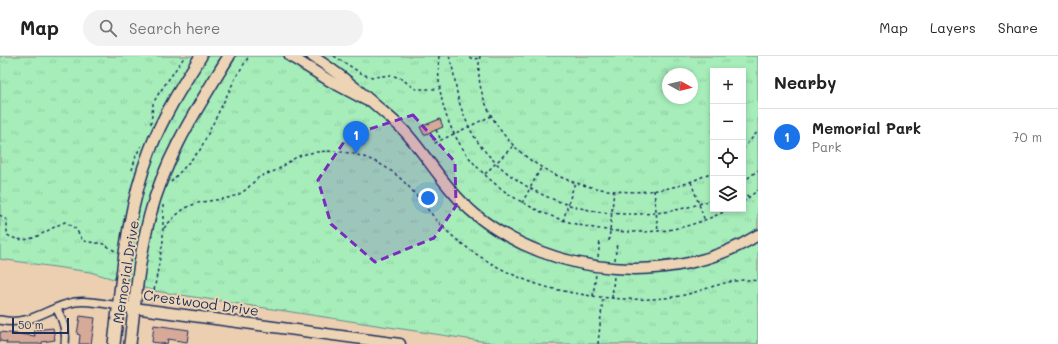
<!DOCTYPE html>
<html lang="en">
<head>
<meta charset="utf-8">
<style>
  :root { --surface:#fff; --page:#f2f2f2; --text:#222; --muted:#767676; --line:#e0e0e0; --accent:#1a73e8 }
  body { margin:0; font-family:Mali,sans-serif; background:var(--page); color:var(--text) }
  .controls { position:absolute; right:12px; top:12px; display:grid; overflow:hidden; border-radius:0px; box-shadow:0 2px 6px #0003 }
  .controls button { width:36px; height:36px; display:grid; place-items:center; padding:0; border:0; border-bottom:1px solid var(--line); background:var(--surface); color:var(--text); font:20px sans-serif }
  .compass { position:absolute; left:662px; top:12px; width:36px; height:36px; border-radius:50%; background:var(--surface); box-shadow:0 2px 6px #0003; rotate:98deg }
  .scale { position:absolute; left:12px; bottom:10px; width:57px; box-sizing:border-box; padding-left:4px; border:2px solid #1b2f5e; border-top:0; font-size:11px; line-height:14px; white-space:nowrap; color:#1b2f5e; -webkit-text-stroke:3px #ecd4b4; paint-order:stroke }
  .you { position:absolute; left:428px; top:142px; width:14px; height:14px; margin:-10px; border:3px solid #fff; border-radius:50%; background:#1a73e8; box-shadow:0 0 0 6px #1a73e833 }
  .badge { display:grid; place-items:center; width:26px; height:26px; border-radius:50%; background:var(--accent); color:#fff; font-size:13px; font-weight:700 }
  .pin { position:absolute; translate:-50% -33px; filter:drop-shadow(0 1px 2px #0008) }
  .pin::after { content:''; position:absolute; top:21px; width:14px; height:12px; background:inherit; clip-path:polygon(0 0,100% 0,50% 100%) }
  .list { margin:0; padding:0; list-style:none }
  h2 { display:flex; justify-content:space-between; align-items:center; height:52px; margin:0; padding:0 16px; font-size:17px }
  h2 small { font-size:13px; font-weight:400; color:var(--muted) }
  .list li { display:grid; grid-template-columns:26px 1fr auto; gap:12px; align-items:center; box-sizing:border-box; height:56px; padding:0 16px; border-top:1px solid var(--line) }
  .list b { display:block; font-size:15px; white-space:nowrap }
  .list p { margin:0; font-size:13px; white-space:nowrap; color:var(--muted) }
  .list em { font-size:13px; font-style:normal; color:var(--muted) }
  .icon { flex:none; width:22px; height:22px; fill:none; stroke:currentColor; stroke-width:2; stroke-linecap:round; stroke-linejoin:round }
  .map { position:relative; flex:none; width:758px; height:288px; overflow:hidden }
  header { display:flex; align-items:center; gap:24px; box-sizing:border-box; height:56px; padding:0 20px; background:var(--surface); border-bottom:1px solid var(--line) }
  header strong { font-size:19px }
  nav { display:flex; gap:22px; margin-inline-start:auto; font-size:14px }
  .search { width:280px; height:36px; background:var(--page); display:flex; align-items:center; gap:10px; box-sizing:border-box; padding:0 14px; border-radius:22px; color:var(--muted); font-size:15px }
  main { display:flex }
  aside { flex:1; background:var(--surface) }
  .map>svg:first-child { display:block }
</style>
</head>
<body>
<header>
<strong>Map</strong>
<div class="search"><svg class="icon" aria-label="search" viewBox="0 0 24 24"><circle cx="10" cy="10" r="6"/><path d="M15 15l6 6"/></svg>Search here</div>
<nav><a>Map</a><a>Layers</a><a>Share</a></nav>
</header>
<main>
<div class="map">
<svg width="758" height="288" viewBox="0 0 758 288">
  <defs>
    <pattern id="park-tufts" width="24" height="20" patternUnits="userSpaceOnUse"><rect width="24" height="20" fill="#a6edba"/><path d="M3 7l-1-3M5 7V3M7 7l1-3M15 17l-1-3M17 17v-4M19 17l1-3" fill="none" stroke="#8ecca2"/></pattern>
  </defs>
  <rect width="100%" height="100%" fill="#ecceb0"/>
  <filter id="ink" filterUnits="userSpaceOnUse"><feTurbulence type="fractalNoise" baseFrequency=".025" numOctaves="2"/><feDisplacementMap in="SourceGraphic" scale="8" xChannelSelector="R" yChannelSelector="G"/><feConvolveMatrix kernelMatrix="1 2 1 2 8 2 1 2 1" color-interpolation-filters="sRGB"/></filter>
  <g filter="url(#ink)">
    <path fill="url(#park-tufts)" stroke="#608e8c" fill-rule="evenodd" d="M 0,0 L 758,0 L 758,288 L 500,288 L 155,235 L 90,216 L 0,203 ZM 713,15 L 743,15 L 743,153 L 713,153 ZM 668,18 L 692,18 L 692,42 L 668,42 Z"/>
    <g fill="#d7a998" stroke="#1b2f5e">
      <polygon points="440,63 443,71 424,79 420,71"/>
      <polygon points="80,260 95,262 91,288 79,288 80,279 77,278"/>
      <polygon points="154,269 189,274 187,286 168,283 167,288 152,286"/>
      <polygon points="53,272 55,284 42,286 42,288 6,288 7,286 0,285 0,276 35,280 34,274"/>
    </g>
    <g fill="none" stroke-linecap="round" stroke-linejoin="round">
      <g stroke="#1b2f5e" stroke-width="10">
        <g id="street">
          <path d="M 57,253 C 63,264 67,275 65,288"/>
          <path d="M 0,264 C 31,271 47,251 75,246 C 89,244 105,248 119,250"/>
        </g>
      </g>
      <g stroke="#1b2f5e" stroke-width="13">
        <g id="secondary">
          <polyline points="290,0 330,25 366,44"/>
          <path d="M 312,0 C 334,14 353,29 372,46 C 384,57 397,66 408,79 C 431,106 448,136 476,159 C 553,221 674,232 758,179"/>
          <polyline points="119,250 400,288"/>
        </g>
      </g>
      <g stroke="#1b2f5e" stroke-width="14">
        <g id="primary">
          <path d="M 114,288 C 122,223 126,156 150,94 C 163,60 182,30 201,0"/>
          <path d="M 130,288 C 135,245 139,201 150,159 C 165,101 198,51 229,0"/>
        </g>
      </g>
      <g stroke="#1b2f5e" stroke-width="1.5" stroke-dasharray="3 3" stroke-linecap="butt">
        <polyline points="334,0 364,19 373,21 391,19 400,22 416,33 439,33"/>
        <path d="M 439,0 C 430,119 553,185 658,175 C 684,173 707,164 730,153"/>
        <path d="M 449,0 C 454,14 455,27 458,42 C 462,56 470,76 480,89 C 533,158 635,174 713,143"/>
        <path d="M 480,0 C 476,23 482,44 494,64 C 535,135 644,156 713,115"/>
        <polyline points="469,2 480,3"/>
        <polyline points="151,68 153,48 157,40 185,0"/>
        <polyline points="436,74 441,84"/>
        <polyline points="430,76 435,87 491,60"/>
        <polyline points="743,93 758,75"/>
        <polyline points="132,114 136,100 141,90"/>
        <polyline points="485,118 513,90"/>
        <polyline points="171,126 200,94 236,21 249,0"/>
        <polyline points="691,126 705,165"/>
        <polyline points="743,126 758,114"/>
        <polyline points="654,134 658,175"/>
        <polyline points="743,134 749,142"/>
        <polyline points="743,146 758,134"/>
        <polyline points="522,147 541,112"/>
        <path d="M 0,159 L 7,164 L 7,179 C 30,192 44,174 65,166 L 76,173 L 83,185 L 104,188 L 115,195"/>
        <polyline points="563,165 575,126"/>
        <path d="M 164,172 C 173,162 182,152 195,148 C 210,143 227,145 241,137 C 248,133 252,127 258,122 C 264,118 271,117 277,114 C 286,109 292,102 302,99 C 336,89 376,99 402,124 C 419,140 431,160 448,176 C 475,201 515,223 550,232 C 592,242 637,247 680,240 C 705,235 732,220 758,225"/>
        <polyline points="609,185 614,134"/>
        <polyline points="598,201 600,185"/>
        <polyline points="615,204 617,186"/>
        <polyline points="593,240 596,218"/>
        <polyline points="612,242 614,220"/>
        <polyline points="152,246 163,185 163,149"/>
        <polyline points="598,288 603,241"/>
      </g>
      <use href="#street" stroke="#ecd4b4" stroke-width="7"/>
      <use href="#secondary" stroke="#ecd4b4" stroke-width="10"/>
      <use href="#primary" stroke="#ecd4b4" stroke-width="11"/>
    </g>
  </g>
  <path fill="#7b2cbf" fill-opacity="0.2" stroke="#7b2cbf" stroke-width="3" stroke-dasharray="8 5" stroke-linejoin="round" d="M 413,59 L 455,106 L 456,150 L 434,182 L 375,206 L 331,168 L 318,124 L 348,80 Z"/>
  <g text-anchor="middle" stroke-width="4" stroke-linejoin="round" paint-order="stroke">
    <g font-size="14" fill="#1b2f5e" stroke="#ecd4b4">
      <text transform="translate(126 216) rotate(-81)" y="5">Memorial Drive</text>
      <text transform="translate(201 247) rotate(8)" y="5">Crestwood Drive</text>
    </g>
  </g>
</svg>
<div class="controls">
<button>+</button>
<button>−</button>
<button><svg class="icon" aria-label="locate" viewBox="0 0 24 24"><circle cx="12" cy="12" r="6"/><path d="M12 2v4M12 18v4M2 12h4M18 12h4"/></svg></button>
<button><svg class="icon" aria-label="layers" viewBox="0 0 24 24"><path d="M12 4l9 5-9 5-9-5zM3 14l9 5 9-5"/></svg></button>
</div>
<svg class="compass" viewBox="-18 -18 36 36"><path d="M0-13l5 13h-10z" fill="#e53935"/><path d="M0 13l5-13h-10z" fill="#767676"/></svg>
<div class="scale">50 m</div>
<div class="you"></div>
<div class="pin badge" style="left:356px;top:98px">1</div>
</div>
<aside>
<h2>Nearby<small></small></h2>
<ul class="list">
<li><span class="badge">1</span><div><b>Memorial Park</b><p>Park</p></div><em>70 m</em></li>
</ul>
</aside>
</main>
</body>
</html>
